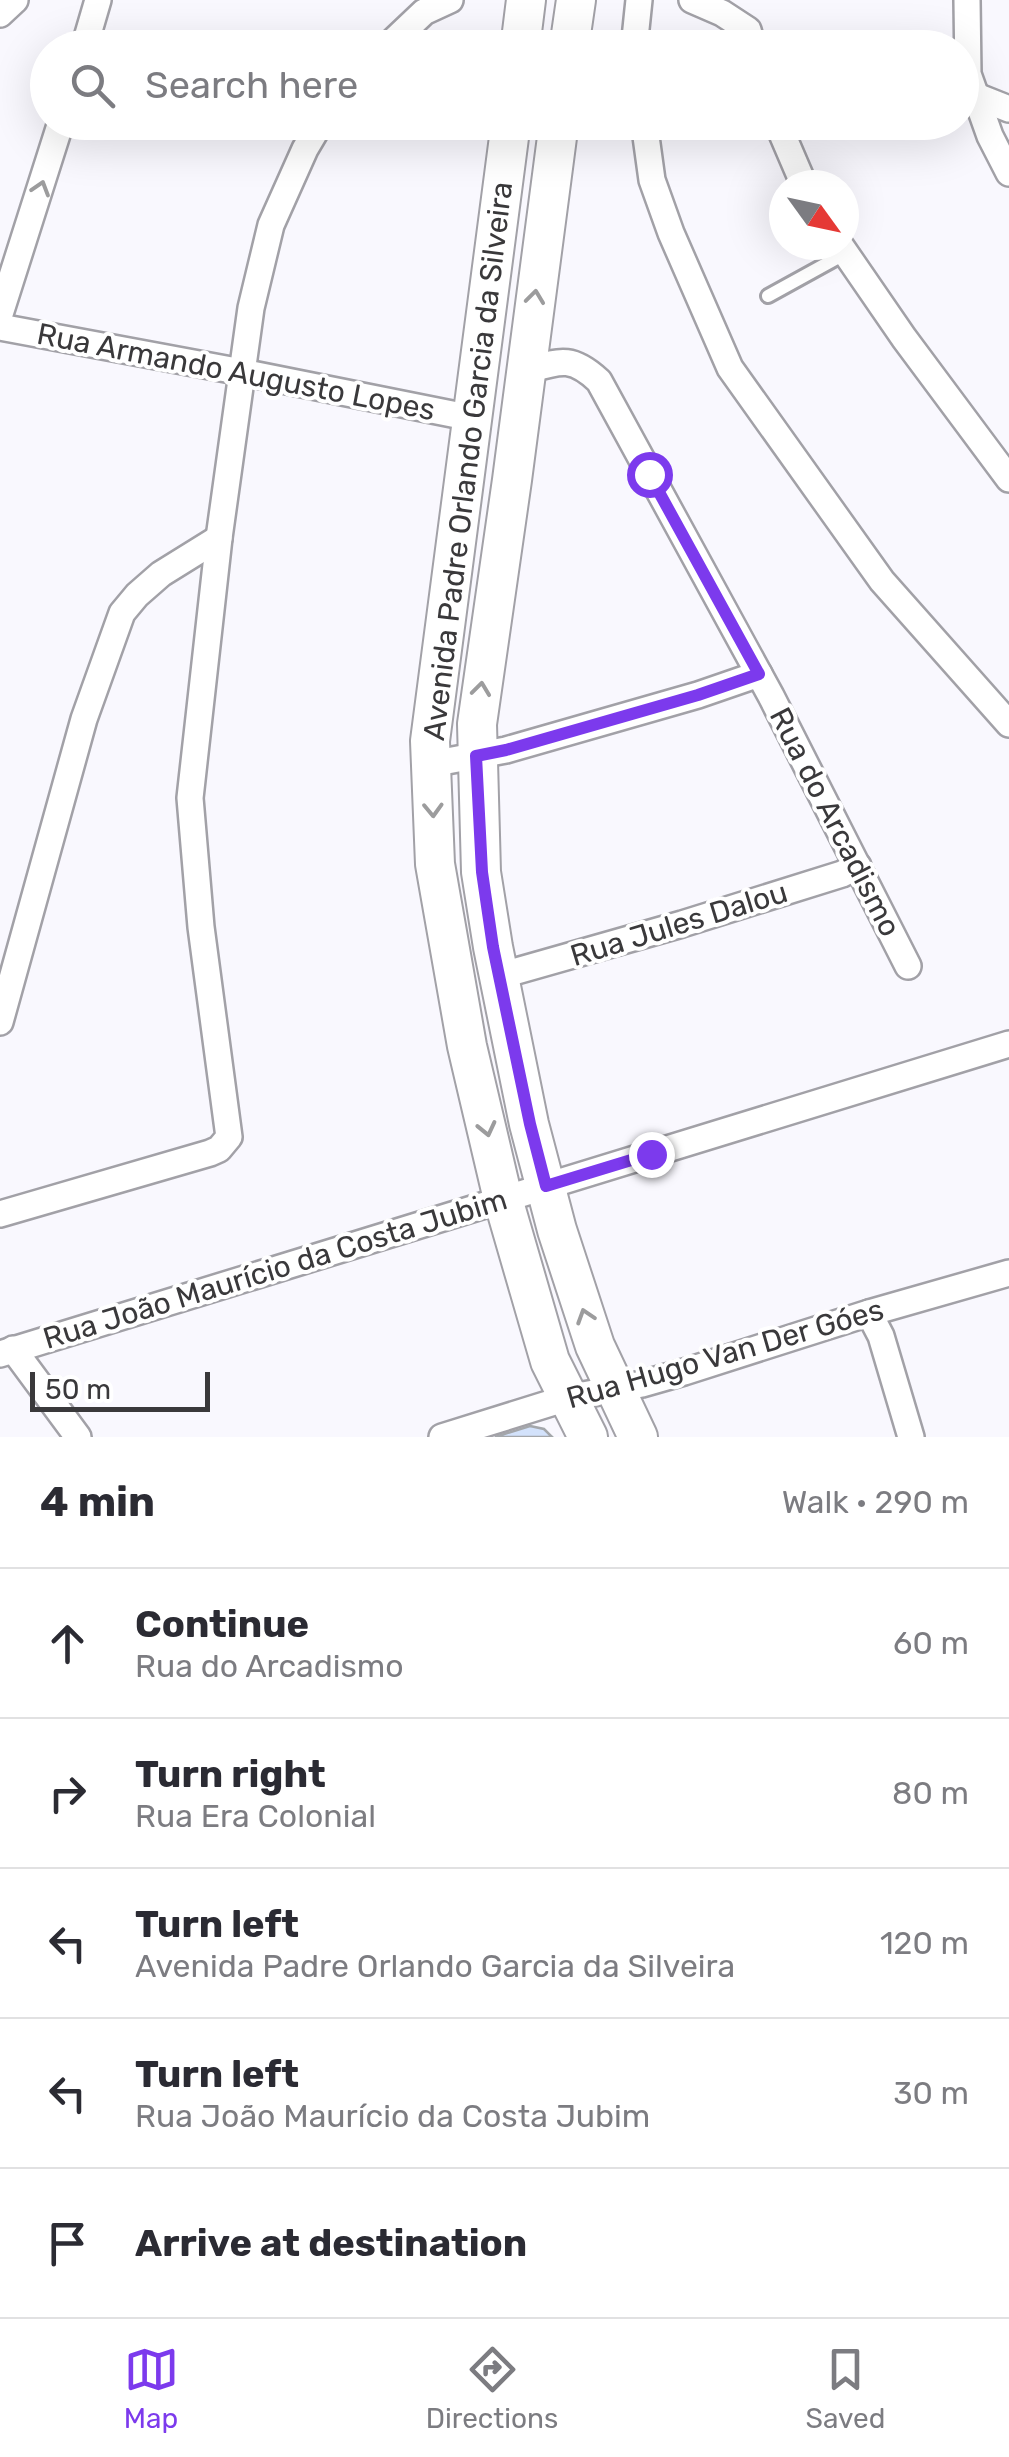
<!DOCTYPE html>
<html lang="en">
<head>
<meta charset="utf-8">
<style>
  :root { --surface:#fff; --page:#f2f2f3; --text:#2b2b33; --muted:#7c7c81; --line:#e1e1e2; --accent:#7c3aed }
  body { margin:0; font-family:Rubik,sans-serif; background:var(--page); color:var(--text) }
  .compass { position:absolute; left:769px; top:170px; width:90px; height:90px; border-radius:50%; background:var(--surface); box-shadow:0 10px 40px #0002; rotate:123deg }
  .scale { position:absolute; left:30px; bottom:25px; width:180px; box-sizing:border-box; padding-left:10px; border:5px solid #3a393b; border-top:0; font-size:28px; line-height:35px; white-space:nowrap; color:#3a393b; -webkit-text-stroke:8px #fff; paint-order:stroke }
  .stop { position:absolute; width:30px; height:30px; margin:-22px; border:8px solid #7c3aed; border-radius:50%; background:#fff }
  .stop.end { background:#7c3aed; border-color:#fff; box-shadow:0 2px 10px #0008 }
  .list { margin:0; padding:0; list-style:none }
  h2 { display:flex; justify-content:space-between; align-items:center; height:130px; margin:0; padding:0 40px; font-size:42px }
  h2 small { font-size:32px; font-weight:400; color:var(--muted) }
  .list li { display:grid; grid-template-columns:65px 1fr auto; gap:30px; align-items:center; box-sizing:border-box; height:150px; padding:0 40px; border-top:2px solid var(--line) }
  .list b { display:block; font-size:38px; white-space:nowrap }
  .list p { margin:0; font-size:32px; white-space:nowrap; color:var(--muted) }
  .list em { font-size:32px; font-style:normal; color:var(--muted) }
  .icon { flex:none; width:55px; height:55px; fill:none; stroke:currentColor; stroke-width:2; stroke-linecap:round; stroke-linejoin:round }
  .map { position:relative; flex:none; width:1009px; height:1437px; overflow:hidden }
  .search { position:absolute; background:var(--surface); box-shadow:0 10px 40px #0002; left:30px; right:30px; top:30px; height:110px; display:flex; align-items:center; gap:25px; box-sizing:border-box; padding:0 35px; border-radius:55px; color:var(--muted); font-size:38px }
  .sheet { height:880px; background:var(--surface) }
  nav { display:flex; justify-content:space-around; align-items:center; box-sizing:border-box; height:140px; border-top:2px solid var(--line); background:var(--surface); font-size:28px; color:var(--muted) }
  nav a { display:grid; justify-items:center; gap:5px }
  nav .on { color:var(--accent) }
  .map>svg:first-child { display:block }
</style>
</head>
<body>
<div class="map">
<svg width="1009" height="1437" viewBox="0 0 1009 1437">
  <defs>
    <filter id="shadow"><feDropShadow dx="8" dy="8" stdDeviation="0" flood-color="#0004"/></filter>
  </defs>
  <rect width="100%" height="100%" fill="#f9f8fe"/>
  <polygon fill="#d3e2fb" stroke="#a4a7ab" stroke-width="2.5" filter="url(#shadow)" points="530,1426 544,1429 552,1437 495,1437"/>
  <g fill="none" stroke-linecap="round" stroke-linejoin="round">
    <g stroke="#a2a1a7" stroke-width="18">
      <polyline id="lane" points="768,296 846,253"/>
    </g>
    <g stroke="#a2a1a7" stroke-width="30">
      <g id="street">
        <polyline points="692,0 722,13 748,30 753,48"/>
        <polyline points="967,0 968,74 990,136 1009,173"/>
        <polyline points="0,14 15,0"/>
        <polyline points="84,48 98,0"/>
        <polyline points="386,48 424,12 450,0"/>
        <polyline points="634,48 639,0"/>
        <polyline points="976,96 1009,109"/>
        <polyline points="644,122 652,180 671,233 730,368 882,581 1009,724"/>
        <polyline points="777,122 804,185"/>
        <polyline points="840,245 904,338 1009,479"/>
        <polyline points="0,314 61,122"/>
        <polyline points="0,327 242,372 472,418"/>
        <path d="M 525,371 C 560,361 571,355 599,381 L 771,696 L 908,966"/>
        <polyline points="431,764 506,750 698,695 759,674"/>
        <polyline points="499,976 682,924 842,874 858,866"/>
        <polyline points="0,1022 84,719 122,613 137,595 161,574 219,538"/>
        <polyline points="0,1214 210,1153 219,1149 229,1137 201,927 190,798 219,538 251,308 271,225 305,149 321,122"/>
        <polyline points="869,1313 881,1336 911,1437"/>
        <polyline points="13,1349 78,1437"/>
        <polyline points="0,1354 1009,1044"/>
        <polyline points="442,1437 567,1398 642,1384 684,1372 869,1313 1009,1273"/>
      </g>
    </g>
    <g stroke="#a2a1a7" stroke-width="42">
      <g id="secondary">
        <polyline points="520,48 526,0"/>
        <polyline points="569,48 576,0"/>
        <polyline points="511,122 430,741 435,864 467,1046 503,1199 550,1361 588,1437"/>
        <polyline points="559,122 512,480 477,724 481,872 493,947 529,1124 557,1230 595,1346 638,1437"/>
      </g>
    </g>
    <use href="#lane" stroke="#fff" stroke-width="12"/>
    <use href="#street" stroke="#fff" stroke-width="25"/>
    <use href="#secondary" stroke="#fff" stroke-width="38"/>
  </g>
  <defs><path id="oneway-chevron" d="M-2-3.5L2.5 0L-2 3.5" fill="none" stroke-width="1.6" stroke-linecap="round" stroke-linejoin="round" transform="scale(2.5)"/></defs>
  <g stroke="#9c9c9d">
    <use href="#oneway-chevron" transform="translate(41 188) rotate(-73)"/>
    <use href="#oneway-chevron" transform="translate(535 297) rotate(-83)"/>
    <use href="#oneway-chevron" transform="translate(481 689) rotate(-83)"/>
    <use href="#oneway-chevron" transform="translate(433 810) rotate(88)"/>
    <use href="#oneway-chevron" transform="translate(487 1129) rotate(77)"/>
    <use href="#oneway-chevron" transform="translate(585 1316) rotate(-108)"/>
  </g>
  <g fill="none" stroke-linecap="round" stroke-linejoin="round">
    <polyline stroke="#7c3aed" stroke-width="12" points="649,474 759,674 698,695 506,750 476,756 482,872 493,947 530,1124 546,1186 651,1154"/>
  </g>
  <g text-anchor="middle" stroke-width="8" stroke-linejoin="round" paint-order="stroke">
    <g font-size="30" fill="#3a393b" stroke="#fff">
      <text transform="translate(236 372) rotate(11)" y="10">Rua Armando Augusto Lopes</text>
      <text transform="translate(468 461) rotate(-83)" y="10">Avenida Padre Orlando Garcia da Silveira</text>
      <text transform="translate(835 822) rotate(63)" y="10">Rua do Arcadismo</text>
      <text transform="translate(679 924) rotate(-17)" y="10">Rua Jules Dalou</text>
      <text transform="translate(275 1269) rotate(-17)" y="10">Rua João Maurício da Costa Jubim</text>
      <text transform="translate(725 1354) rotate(-16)" y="10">Rua Hugo Van Der Góes</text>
    </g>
  </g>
</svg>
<svg class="compass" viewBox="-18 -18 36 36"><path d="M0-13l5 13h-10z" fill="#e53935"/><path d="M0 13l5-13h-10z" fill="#7c7c81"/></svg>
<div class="scale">50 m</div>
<div class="stop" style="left:649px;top:474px"></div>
<div class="stop end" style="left:651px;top:1154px"></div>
<div class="search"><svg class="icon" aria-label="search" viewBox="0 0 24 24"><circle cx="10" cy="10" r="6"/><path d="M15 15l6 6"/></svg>Search here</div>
</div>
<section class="sheet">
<h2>4 min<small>Walk · 290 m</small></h2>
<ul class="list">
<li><svg class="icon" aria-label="ahead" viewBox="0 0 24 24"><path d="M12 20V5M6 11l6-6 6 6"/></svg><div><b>Continue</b><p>Rua do Arcadismo</p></div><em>60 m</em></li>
<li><svg class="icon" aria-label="right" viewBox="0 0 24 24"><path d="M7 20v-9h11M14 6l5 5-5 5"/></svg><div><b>Turn right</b><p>Rua Era Colonial</p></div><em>80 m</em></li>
<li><svg class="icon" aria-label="left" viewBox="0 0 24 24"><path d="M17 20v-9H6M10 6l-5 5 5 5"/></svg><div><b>Turn left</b><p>Avenida Padre Orlando Garcia da Silveira</p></div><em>120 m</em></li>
<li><svg class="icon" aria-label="left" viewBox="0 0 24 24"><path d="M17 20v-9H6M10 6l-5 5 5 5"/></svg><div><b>Turn left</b><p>Rua João Maurício da Costa Jubim</p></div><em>30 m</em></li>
<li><svg class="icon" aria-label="arrive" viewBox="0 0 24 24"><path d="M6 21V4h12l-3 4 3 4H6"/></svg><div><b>Arrive at destination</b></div></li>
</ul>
</section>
<nav>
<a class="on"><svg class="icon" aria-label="map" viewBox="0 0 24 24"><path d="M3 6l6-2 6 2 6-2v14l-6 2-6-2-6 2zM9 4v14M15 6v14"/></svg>Map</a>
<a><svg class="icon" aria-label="directions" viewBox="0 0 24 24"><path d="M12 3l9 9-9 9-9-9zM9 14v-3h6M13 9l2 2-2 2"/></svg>Directions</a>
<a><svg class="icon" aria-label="saved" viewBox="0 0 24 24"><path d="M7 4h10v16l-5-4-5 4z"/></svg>Saved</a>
</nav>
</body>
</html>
